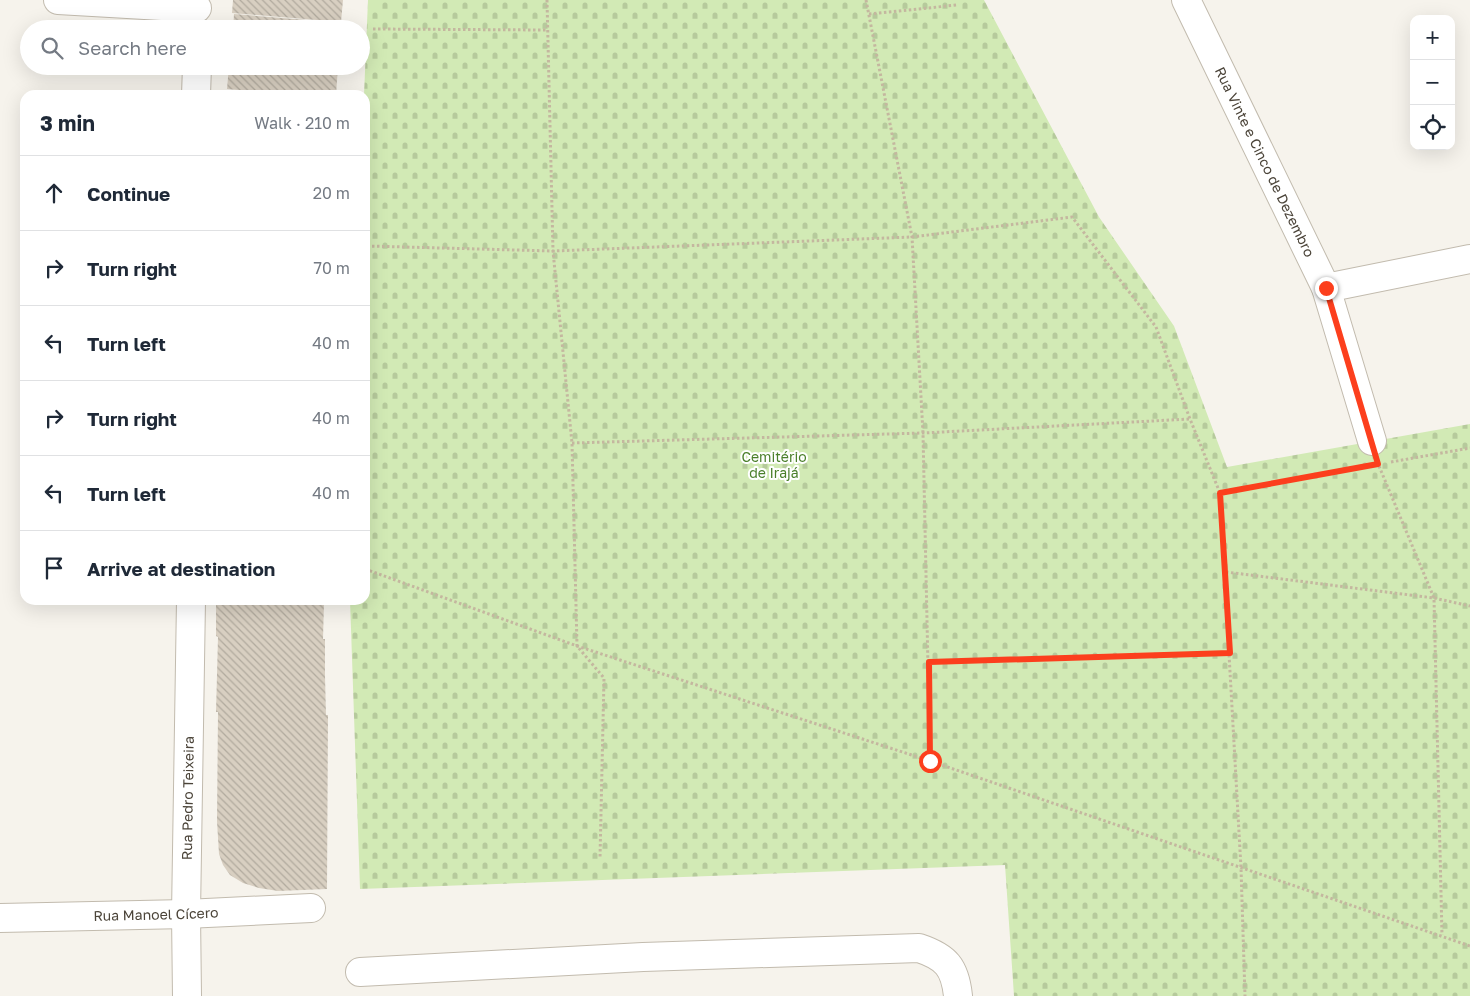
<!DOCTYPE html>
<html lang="en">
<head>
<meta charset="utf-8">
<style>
  :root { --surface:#fff; --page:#f6f6f7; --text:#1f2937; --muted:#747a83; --line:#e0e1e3 }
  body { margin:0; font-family:"Golos Text",sans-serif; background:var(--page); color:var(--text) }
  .controls { position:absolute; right:15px; top:15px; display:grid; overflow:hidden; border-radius:10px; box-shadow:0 5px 20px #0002 }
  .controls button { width:45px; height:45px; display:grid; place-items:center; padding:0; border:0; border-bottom:1px solid var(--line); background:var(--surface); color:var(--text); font:25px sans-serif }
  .stop { position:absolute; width:15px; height:15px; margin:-11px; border:4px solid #fc3f1d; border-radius:50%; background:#fff }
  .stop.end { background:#fc3f1d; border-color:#fff; box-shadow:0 1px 5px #0008 }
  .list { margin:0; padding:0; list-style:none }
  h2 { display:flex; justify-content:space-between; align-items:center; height:65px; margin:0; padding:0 20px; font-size:21px }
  h2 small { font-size:16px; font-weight:400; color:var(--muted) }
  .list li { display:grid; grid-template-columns:32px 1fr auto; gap:15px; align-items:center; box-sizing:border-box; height:75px; padding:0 20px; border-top:1px solid var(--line) }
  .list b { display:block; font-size:19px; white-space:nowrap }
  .list em { font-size:16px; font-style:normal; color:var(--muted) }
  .icon { flex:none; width:28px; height:28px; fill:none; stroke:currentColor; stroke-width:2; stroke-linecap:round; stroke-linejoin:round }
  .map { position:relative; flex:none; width:1470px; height:996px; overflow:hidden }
  .search { position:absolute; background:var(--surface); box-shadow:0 5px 20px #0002; left:20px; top:20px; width:350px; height:55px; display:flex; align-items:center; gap:12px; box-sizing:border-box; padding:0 18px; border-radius:28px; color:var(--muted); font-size:19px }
  .panel { position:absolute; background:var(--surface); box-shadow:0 5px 20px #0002; left:20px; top:90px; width:350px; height:515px; border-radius:15px }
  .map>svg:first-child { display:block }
</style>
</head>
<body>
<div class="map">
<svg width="1470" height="996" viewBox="0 0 1470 996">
  <defs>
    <pattern id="cemetery-stones" width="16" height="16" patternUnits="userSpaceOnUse" patternTransform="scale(1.25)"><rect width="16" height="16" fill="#d2eab5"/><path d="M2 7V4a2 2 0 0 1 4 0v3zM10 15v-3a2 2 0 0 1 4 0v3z" fill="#b6ca9c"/></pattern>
    <pattern id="building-back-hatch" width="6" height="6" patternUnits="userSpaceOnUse" patternTransform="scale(1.25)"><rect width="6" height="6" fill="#d8cfc1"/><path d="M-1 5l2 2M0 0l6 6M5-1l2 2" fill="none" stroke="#b1aa9e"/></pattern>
  </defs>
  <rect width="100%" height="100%" fill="#f6f3ec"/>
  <polygon fill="url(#cemetery-stones)" points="368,0 984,0 1099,217 1174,326 1227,467 1470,424 1470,996 1014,996 1005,865 360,889 350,600 365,600 364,95"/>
  <g fill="url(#building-back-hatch)">
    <polygon points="233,0 343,0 341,22 232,13"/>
    <polygon points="234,14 343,23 342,29 233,29"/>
    <polygon points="229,66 338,66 336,95 297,95 227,89"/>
    <polygon points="227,91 262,94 262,95 227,95"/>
    <rect x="291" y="600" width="32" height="2"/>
    <polygon points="216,601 324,603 323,639 325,639 325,676 326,715 328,715 327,889 278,891 259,888 243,883 230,875 223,865 219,854 217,821 218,712 216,712 218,637 216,636"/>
  </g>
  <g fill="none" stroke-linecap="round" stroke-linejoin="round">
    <g stroke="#c2bbae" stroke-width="30">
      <g id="minor">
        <polyline points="58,0 197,8"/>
        <path id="s1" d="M 1186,0 L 1326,288 L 1372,441"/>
        <polyline points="196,95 197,66"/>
        <polyline points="1326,288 1470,259"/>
        <path id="s2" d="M 0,918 L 186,914 L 311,908"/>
        <path d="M 360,972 L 643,957 L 919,948 C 946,957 955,967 958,996"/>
        <path id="s3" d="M 187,996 L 186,914 L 191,600"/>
      </g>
    </g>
    <g stroke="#c4b79f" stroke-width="3" stroke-dasharray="2.5 2.5" stroke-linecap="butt">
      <polyline points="547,0 553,251 572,443 577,646 604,678 600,858"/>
      <polyline points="866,0 912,237 923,433 930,761"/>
      <polyline points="869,14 957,5"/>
      <polyline points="373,29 547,30"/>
      <polyline points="367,246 553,251 912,237 1072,217 1156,327 1190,419 1220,493 1241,868 1245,996"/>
      <polyline points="572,443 923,433 1190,419"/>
      <polyline points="1391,462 1470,448"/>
      <polyline points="1379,466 1434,598 1442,935"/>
      <polyline points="1220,493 1363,467"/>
      <polyline points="365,569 577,646 930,761 1470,946"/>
      <polyline points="1226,572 1434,598 1470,606"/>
      <polyline points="929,662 1230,653"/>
    </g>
    <use href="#minor" stroke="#fff" stroke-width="28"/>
  </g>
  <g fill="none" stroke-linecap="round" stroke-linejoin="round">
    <polyline stroke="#fc3f1d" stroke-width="6" points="930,761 929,662 1230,653 1220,493 1378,464 1326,288"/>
  </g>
  <g text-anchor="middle" stroke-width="4" stroke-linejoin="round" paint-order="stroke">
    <g font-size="14" fill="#4b4439" stroke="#fff">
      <text dy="5" stroke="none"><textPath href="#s1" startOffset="180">Rua Vinte e Cinco de Dezembro</textPath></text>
      <text dy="5" stroke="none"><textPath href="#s3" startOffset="198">Rua Pedro Teixeira</textPath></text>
      <text dy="5" stroke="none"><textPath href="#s2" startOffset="156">Rua Manoel Cícero</textPath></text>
    </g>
    <g font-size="14" fill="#4a7f2a" stroke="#fff">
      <text x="774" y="462">Cemitério<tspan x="774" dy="16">de Irajá</tspan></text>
    </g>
  </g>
</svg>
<div class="controls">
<button>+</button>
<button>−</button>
<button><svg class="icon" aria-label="locate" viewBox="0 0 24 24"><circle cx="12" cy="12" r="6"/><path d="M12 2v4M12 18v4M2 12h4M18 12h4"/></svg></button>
</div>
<div class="stop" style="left:930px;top:761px"></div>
<div class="stop end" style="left:1326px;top:288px"></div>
<div class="search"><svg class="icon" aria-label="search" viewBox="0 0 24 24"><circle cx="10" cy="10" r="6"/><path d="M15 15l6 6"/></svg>Search here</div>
<section class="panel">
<h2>3 min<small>Walk · 210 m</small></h2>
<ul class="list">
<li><svg class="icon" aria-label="ahead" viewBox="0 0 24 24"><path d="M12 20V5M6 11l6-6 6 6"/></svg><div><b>Continue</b></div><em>20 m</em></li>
<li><svg class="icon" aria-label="right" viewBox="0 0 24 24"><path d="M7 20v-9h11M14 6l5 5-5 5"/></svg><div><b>Turn right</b></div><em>70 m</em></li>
<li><svg class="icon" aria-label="left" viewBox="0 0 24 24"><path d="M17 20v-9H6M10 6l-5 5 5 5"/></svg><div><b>Turn left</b></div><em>40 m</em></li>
<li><svg class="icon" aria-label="right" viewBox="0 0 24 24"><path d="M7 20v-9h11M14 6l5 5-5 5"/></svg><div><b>Turn right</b></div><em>40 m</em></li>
<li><svg class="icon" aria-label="left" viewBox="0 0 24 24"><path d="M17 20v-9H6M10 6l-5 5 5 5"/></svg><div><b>Turn left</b></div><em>40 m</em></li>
<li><svg class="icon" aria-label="arrive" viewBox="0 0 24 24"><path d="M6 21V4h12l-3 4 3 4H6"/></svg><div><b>Arrive at destination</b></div></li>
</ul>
</section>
</div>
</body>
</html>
